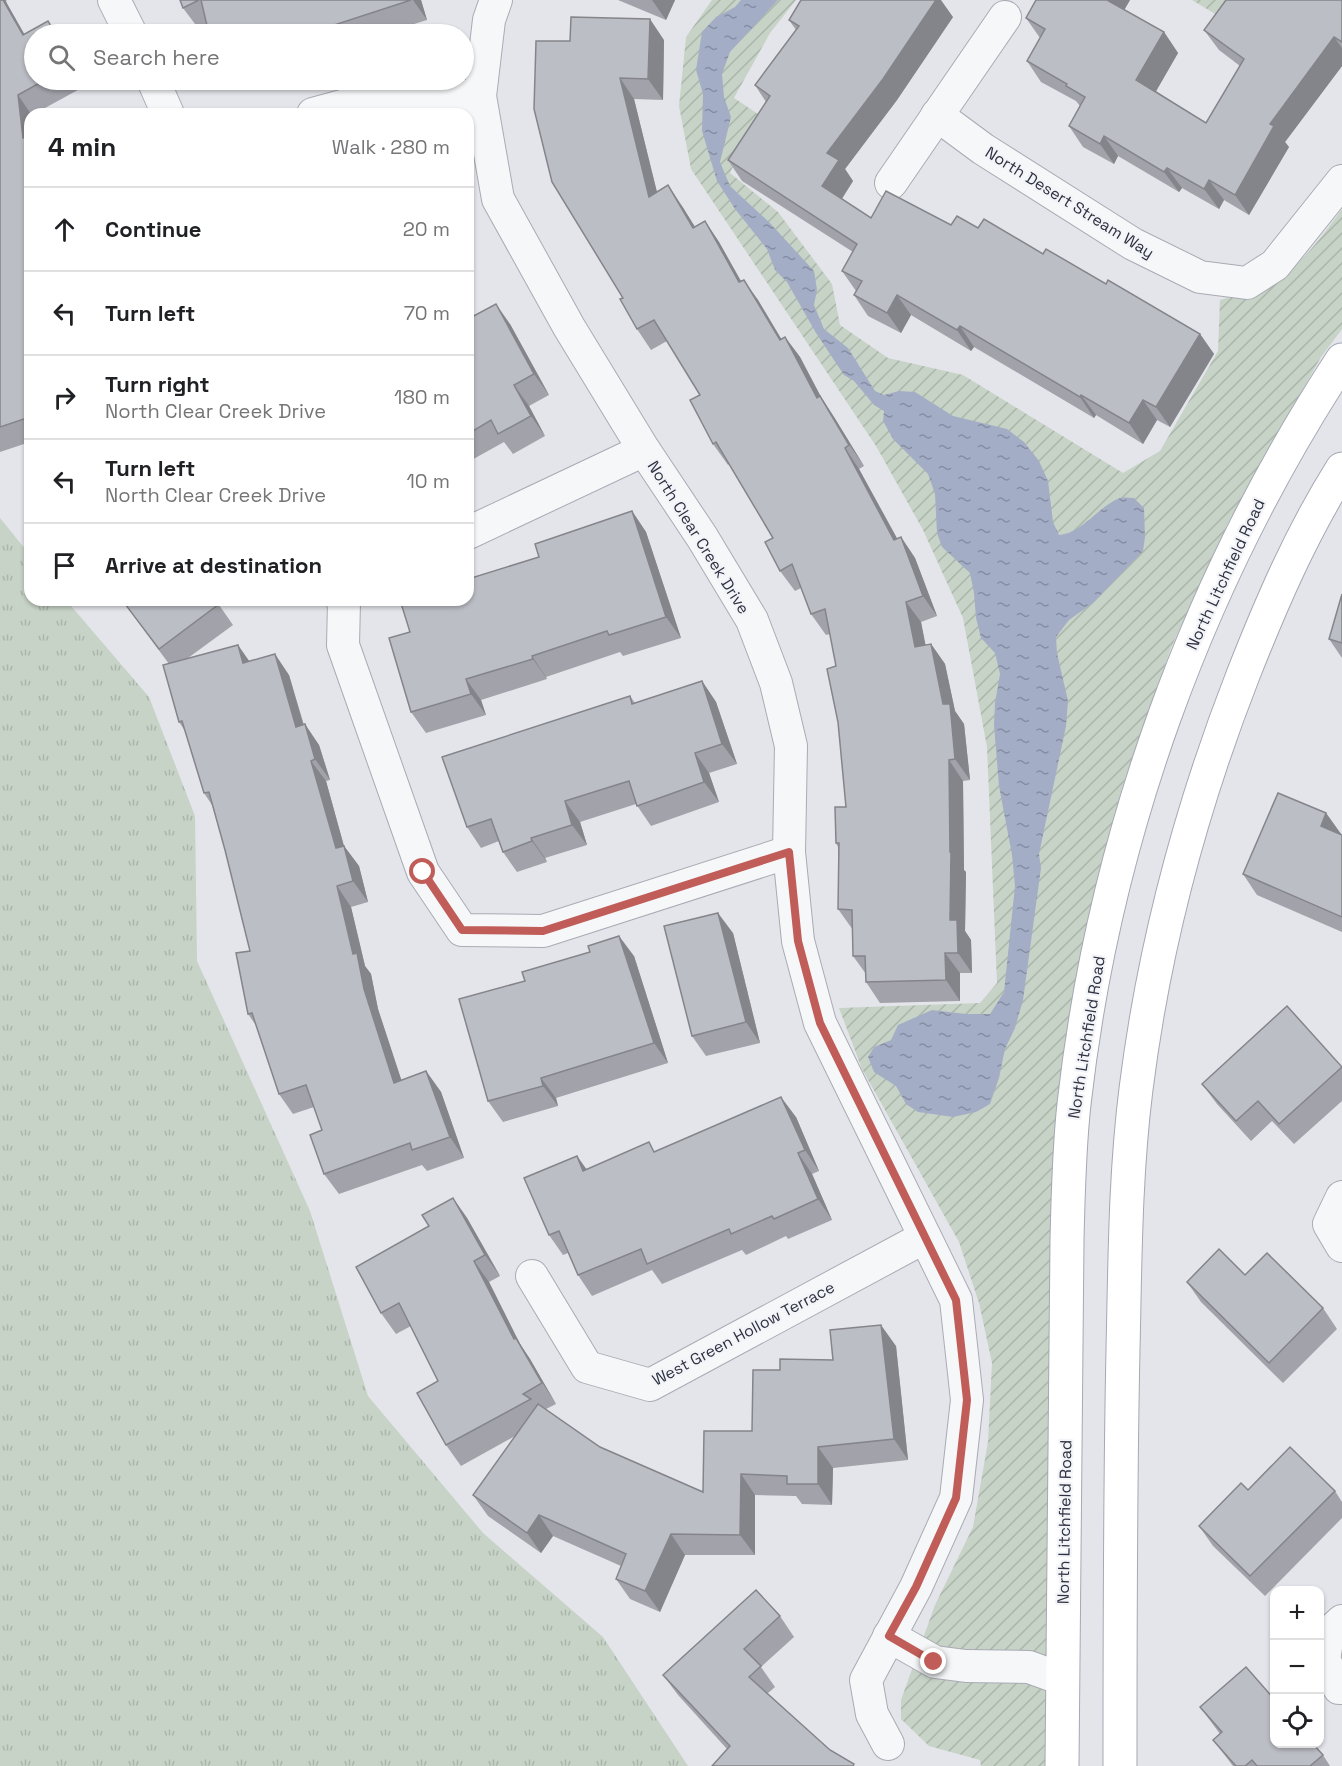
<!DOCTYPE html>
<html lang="en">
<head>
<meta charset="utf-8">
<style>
  :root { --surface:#fff; --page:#f6f6f6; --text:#202124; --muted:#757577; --line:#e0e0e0 }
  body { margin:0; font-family:"Space Grotesk",sans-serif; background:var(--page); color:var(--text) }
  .controls { position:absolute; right:18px; bottom:18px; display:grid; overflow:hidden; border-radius:12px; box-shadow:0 2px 4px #0004 }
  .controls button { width:54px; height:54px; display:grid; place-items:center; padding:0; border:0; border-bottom:2px solid var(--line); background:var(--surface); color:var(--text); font:30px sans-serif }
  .stop { position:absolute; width:18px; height:18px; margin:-14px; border:4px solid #c05d58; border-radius:50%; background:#fff }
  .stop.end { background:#c05d58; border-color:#fff; box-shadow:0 2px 6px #0008 }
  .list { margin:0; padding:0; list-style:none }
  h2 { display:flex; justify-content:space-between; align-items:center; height:78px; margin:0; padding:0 24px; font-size:26px }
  h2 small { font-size:20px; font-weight:400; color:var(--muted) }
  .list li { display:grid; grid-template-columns:39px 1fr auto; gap:18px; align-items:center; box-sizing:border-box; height:84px; padding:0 24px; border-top:2px solid var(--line) }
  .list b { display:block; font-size:22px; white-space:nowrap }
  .list p { margin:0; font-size:20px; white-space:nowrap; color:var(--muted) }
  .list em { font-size:20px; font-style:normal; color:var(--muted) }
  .icon { flex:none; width:33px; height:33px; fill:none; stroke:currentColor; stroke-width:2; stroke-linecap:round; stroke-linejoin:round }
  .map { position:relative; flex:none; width:1342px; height:1766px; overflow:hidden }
  .search { position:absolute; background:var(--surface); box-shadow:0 2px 4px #0004; left:24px; top:24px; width:450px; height:66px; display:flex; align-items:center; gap:15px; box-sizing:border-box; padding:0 21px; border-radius:33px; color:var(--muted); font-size:22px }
  .panel { position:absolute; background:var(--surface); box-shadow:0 2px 4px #0004; left:24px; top:108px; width:450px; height:498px; border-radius:18px }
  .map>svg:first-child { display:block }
</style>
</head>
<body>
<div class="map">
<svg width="1342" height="1766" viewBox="0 0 1342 1766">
  <defs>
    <pattern id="grass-tufts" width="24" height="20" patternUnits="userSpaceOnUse" patternTransform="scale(1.5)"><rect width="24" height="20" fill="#c7d3c6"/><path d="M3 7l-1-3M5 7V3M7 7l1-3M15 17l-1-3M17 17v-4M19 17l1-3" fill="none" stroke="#abb6ab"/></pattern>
    <pattern id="garden-furrows" width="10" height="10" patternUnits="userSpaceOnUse" patternTransform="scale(1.5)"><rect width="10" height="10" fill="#c7d3c6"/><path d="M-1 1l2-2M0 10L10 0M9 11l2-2" fill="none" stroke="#abb6ab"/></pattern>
    <pattern id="water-ripples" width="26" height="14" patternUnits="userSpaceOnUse" patternTransform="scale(1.5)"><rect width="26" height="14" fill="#a3adc6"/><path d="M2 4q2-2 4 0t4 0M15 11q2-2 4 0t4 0" fill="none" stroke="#858da2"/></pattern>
  </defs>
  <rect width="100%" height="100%" fill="#e4e5ea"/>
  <polygon fill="url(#grass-tufts)" points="0,518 30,555 30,600 66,600 149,697 195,816 197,961 310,1211 368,1396 483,1533 603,1637 688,1766 0,1766"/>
  <g fill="url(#garden-furrows)">
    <path d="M 712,0 L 796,0 L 770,33 L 734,98 L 758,114 L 730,173 L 778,212 L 832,284 L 840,325 L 888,358 L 963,375 L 1123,473 L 1160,451 L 1218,351 L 1220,300 C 1244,293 1269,286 1289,271 C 1307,257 1329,227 1342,209 L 1342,329 L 1321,357 L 1229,521 L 1171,648 L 1122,788 L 1084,938 L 1065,1052 L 1050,1766 L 981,1766 L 980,1760 L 929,1746 L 901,1719 L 901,1700 L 935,1605 L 973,1527 L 988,1442 L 992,1363 L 979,1303 L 959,1242 L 862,1069 L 839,1008 L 980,1003 L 997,983 L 987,747 L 963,618 L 923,530 L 876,446 L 691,169 L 679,106 L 686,37 Z"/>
    <polygon points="1192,0 1246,0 1230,23"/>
  </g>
  <path fill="url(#water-ripples)" d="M 741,0 L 778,0 L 730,52 L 722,74 L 724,97 L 731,117 L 720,162 L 730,186 L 769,222 L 814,271 L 817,290 L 814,305 L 824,329 L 848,348 L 875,391 L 884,395 L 899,391 L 915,392 L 953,416 L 1007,429 L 1024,442 L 1039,461 L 1048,481 L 1053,522 L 1059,535 C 1083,533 1097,507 1120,498 C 1124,497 1130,498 1134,498 L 1144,508 L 1145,537 L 1143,551 L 1093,603 L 1069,620 L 1056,637 L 1057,653 L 1068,701 L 1066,726 L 1039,854 L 1041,868 L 1023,1000 L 1015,1028 L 1005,1049 L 999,1078 L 990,1104 L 976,1112 L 953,1117 L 918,1112 L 906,1104 L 896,1086 L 874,1072 L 868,1057 L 874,1047 L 891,1040 L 898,1025 L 932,1010 L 966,1014 L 990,1014 L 1004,992 L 1015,886 L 1012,855 L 999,786 L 994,725 L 995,703 L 1000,674 L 995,653 L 981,638 L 976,618 L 974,593 L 970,573 L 942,547 L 937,533 L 935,494 L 928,474 L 893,439 L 883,421 L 884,411 L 874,405 L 854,381 L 844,375 L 816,333 L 787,282 L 775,270 L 767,249 L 735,209 L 717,181 L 702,131 L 703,94 L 696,70 L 702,32 L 716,17 L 735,7 Z"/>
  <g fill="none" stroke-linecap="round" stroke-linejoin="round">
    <g stroke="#a9abb4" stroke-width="34">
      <g id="minor">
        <polyline points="114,0 131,34"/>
        <polyline points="496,0 489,20 480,96 498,199 569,327 644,450 702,537 752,620 776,683 791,746 789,852 798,941 820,1023 956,1300 967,1400 956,1498 916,1587 866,1680 872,1714 888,1744"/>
        <polyline points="153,80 168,114"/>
        <polyline points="313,114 346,105 397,96 480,96"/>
        <polyline points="937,115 983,149 1133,244 1200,277 1247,283 1275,265 1342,181"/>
        <polyline points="891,183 1005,17"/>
        <polyline points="468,533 644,450"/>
        <polyline points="342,600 344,602 343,645 423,872 462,930 543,931 789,852"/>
        <polyline points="1342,1197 1329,1224 1342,1246"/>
        <polyline points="532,1276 587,1367 650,1385 925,1237"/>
        <polyline points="1342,1621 1328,1634 1324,1660 1339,1688 1342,1688"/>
        <polyline points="889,1636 935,1662 966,1666 1029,1667 1062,1679"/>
      </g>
    </g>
    <g stroke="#a5a8b5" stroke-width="35">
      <g id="major">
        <path d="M 1062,1766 L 1067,1240 C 1068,1195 1069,1149 1074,1104 C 1104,839 1196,583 1342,360"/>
        <path d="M 1120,1766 C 1120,1627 1120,1489 1123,1350 C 1125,1263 1125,1176 1136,1089 C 1154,946 1191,808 1243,675 C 1271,604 1301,534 1342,469"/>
      </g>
    </g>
    <use href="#minor" stroke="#f6f7f9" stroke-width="32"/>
    <use href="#major" stroke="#fff" stroke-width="33"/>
  </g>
  <g fill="#a2a3aa">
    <polygon points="0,0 7,0 6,1 34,80 84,80 87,85 34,114 30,114 30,442 0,452"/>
    <polygon points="180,0 421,0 427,20 382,34 209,34 207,24 198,28 183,8"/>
    <polygon points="618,0 675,0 666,20"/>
    <polygon points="1130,0 1124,10 1164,32 1178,53 1156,91 1206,123 1240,66 1219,50 1204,30 1342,0 1342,66 1285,142 1289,147 1249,215 1224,200 1219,209 1182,188 1179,192 1118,156 1114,164 1083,147 1069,126 1080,106 1076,101 1041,82 1027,61 1040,38 1026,18"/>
    <polygon points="953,17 897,100 845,169 853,181 842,199 871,218 978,228 1043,254 1106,284 1200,334 1214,354 1170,427 1157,420 1143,444 1096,415 1094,418 974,347 971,351 911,315 901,333 868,316 854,295 856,291 842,271 853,252 742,181 728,160 766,102 755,85 796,30 789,20"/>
    <polygon points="664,40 663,100 634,99 657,192 682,206 695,227 705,221 719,242 741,281 758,300 781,339 785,337 800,357 821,397 834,417 864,466 859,469 897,539 901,537 915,558 937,616 921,622 925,645 931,644 945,664 955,711 964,724 970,780 963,781 964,870 966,872 965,931 971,940 972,973 960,973 960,1001 880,1003 866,982 866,974 853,956 853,930 838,909 838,847 836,843 846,807 836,666 830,634 826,635 811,614 801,588 795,591 780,571 773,538 729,464 728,465 713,444 700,395 667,341 651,350 637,329 623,298 570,41"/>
    <polygon points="468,319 510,324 549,395 529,406 545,436 513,454 504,442 468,462"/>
    <polygon points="632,511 646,532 681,638 623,656 620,652 546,677 547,679 481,700 486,715 426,733 411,712 539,557"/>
    <polygon points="130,600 220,600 217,602 233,625 188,658 250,662 289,675 304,725 319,745 330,780 326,781 344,846 359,866 368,902 351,907 365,966 371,974 378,1009 401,1080 426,1071 441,1092 464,1158 427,1171 422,1165 339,1194 324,1174 322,1130 314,1107 293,1114 279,1094 255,1024 248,1014 250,951 225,850 212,805 204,793 185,731 179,722 169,664 125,604"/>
    <polygon points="1329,639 1342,643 1342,658"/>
    <polygon points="702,681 716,702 737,764 709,773 719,802 651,826 636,804 580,822 587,845 545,858 547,862 517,872 503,852 499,841 481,848 467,827 630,696 635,703"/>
    <polygon points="1326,813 1341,834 1342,835 1342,932 1257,895 1243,874"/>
    <polygon points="733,933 760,1043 706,1056 692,1036"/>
    <polygon points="634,956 668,1063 556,1098 558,1106 503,1122 488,1101"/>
    <polygon points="1342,1066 1342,1101 1294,1144 1272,1121 1251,1141 1217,1104 1202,1084"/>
    <polygon points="796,1117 819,1171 812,1174 832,1220 788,1239 786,1236 746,1255 742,1250 662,1284 652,1270 592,1296 578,1275 568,1253 563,1255 549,1235 577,1156 586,1169"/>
    <polygon points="453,1198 467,1218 500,1276 489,1282 520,1344 530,1359 556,1404 546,1409 600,1447 703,1492 752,1431 780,1370 833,1360 896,1346 908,1460 833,1468 832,1505 802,1504 796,1496 755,1495 755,1555 685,1555 660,1612 630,1599 616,1579 621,1566 553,1536 541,1553 488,1516 473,1495 515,1436 461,1466 446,1445 438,1381 411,1326 396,1334 381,1313"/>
    <polygon points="1245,1275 1323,1308 1337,1329 1283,1383 1201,1302 1187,1282"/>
    <polygon points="1248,1490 1335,1491 1342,1502 1342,1518 1265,1596 1213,1546 1199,1526"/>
    <polygon points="780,1616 794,1637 761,1667 775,1687 767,1694 830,1750 727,1749 678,1695 663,1675"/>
    <polygon points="1200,1707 1323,1755 1330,1766 1233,1766 1213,1740 1220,1734"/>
  </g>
  <g fill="#84858b">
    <polygon points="3,0 5,0 34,51 23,35"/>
    <polygon points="413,0 421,0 427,20"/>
    <polygon points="652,0 675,0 666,20"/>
    <polygon points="936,0 941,0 953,17 897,100 845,169 853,181 837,206 822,186 827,153"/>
    <polygon points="1106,0 1130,0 1119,19"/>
    <polygon points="650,19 664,40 663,100 648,79"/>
    <polygon points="1164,32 1178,53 1151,100 1136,80"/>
    <polygon points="1334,37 1342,48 1342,66 1285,142 1289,147 1249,215 1235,195 1270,124"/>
    <polygon points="620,78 634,99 663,217 649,197"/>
    <polygon points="18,95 31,114 30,114 30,148 23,138"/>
    <polygon points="1104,136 1118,156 1114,164 1100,144"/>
    <polygon points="1167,168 1182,188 1179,192 1164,172"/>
    <polygon points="1209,180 1224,200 1219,209 1204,189"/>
    <polygon points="668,185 682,206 708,248 693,228"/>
    <polygon points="705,221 719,242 753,303 739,282"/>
    <polygon points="744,280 758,300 794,360 780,340"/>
    <polygon points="897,295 911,315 901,333 887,313"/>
    <polygon points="496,304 510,324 549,395 534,374"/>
    <polygon points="960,326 974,347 971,351 957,330"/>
    <polygon points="1200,334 1214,354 1170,427 1156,407"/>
    <polygon points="785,337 800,357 821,397 834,417 864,466 817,398"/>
    <polygon points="514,385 529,406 545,436 531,416"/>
    <polygon points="1081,395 1096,415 1094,418 1080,397"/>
    <polygon points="1143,400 1157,420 1143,444 1129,423"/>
    <polygon points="845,448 859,469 909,560 894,540"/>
    <polygon points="632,511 646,532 681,638 666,617"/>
    <polygon points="901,537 915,558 937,616 923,596"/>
    <polygon points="906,602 921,622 930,667 915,647"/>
    <polygon points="931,644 945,664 955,711 964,724 970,780 955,759"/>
    <polygon points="238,645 252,665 243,663"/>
    <polygon points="275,654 289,675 310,748 296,727"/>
    <polygon points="532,656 546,677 547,679 533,659"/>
    <polygon points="466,679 481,700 486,715 471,694"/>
    <polygon points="702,681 716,702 737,764 722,744"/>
    <polygon points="305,724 319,745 330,780 315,759"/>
    <polygon points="695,753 709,773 719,802 704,782"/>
    <polygon points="949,760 963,781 964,870 966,872 965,931 971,940 972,973 958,953 950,920"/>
    <polygon points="311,761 326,781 348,861 344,846 359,866 368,902 353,881 336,848"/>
    <polygon points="565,801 580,822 587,845 572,825"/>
    <polygon points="1326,813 1341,834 1335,846 1321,826"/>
    <polygon points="531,838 545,858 547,862 532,841"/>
    <polygon points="337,886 351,907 365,966 371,974 378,1009 409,1103 394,1083 353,954"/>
    <polygon points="718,913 733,933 760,1043 746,1022"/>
    <polygon points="619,936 634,956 668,1063 654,1043"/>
    <polygon points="945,953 960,973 960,1001 946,980"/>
    <polygon points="426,1071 441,1092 464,1158 450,1137"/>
    <polygon points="541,1078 556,1098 558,1106 543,1086"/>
    <polygon points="781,1097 796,1117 819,1171 805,1150"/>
    <polygon points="798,1153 812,1174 832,1220 818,1199"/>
    <polygon points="577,1156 592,1177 583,1171"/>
    <polygon points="453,1198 467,1218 500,1276 485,1255"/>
    <polygon points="474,1261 489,1282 520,1344 530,1359 556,1404 514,1339"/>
    <polygon points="881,1325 896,1346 908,1460 894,1439"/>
    <polygon points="818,1447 833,1468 832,1505 818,1484"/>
    <polygon points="741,1474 755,1495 755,1555 740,1535"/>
    <polygon points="539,1515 553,1536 541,1553 527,1533"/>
    <polygon points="671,1534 685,1555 660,1612 645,1591"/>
  </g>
  <g fill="#bcbec6" stroke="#84858b" stroke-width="1.5">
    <polygon points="0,0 3,0 23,35 48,21 56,34 34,34 34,80 45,80 18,95 23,138 30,137 30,417 0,427"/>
    <polygon points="180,0 199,0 183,8"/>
    <polygon points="201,0 411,0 322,29 323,34 209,34"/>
    <polygon points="801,0 936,0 883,79 827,153 839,160 822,186 871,218 886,191 951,225 957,216 978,228 984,219 1043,254 1046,249 1106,284 1108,280 1200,334 1156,407 1143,400 1129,423 1081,395 1080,397 960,326 957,330 897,295 887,313 854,295 862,281 842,271 857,244 728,160 770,96 755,85 799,26 789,20"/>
    <polygon points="1036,0 1107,0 1164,32 1136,80 1206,123 1244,59 1204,30 1226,0 1342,0 1342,42 1334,37 1270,124 1274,126 1235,195 1209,180 1204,189 1167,168 1164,172 1104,136 1100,144 1069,126 1085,97 1066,86 1067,84 1027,61 1045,29 1026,18"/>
    <polygon points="571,17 650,19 648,79 620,78 649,197 668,185 693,228 705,221 739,282 744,280 780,340 785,337 817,398 820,396 849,445 845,448 894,540 901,537 923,596 906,602 915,647 931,644 943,704 950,704 955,759 949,760 950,852 951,852 950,920 957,920 958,953 945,953 946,980 866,982 865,956 853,956 852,910 838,909 839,843 836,843 835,807 846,807 838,722 827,669 836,666 825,609 811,614 792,564 780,571 765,542 773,538 716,442 713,444 690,400 700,395 654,320 637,329 620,299 623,298 552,182 534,109 536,41 570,41"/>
    <polygon points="496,304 534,374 514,385 531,416 498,434 491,420 468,434 468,319"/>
    <polygon points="632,511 666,617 609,635 607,631 532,656 533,659 466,679 471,694 411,712 389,638 410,632 400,600 468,600 468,579 539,557 535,544"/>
    <polygon points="1342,594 1342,643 1329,639"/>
    <polygon points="130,600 216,600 219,604 159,649 125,604"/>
    <polygon points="238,645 243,663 275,654 296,727 305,724 315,759 311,761 336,848 344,846 353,881 337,886 353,954 357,953 364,989 394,1083 426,1071 450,1137 412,1150 410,1143 324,1174 310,1135 322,1130 306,1085 279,1094 252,1013 248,1014 236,953 250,951 225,850 209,792 204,793 182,721 179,722 163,665"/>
    <polygon points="702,681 722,744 695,753 704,782 637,806 629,781 565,801 572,825 531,838 532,841 503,852 491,819 467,827 442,757 630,696 632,704"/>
    <polygon points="1278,793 1326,813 1321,826 1342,835 1342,917 1243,874"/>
    <polygon points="718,913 746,1022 692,1036 664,926"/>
    <polygon points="619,936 654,1043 541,1078 543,1086 488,1101 459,999 525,981 522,972 590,952 588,946"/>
    <polygon points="1287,1006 1342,1067 1279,1124 1258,1101 1236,1121 1202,1084"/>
    <polygon points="781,1097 805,1150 798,1153 818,1199 774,1219 772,1216 731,1234 729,1229 647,1264 641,1249 578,1275 559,1231 549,1235 524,1178 577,1156 583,1171 649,1142 654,1152"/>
    <polygon points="453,1198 485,1255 474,1261 514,1339 516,1338 542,1383 523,1394 531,1399 446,1445 417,1393 438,1381 399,1303 381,1313 356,1267 429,1226 422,1215"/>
    <polygon points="1219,1249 1245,1275 1267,1253 1323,1308 1269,1363 1187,1282"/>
    <polygon points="881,1325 894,1439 818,1447 818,1484 787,1484 787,1476 741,1474 740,1535 671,1534 645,1591 616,1579 626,1554 539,1515 527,1533 473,1495 538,1404 600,1447 703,1492 704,1431 752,1431 753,1370 780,1370 780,1359 833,1360 830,1330"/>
    <polygon points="1290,1447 1335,1491 1250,1576 1199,1526 1241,1483 1248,1490"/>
    <polygon points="756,1590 780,1616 744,1649 761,1666 749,1677 830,1750 854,1764 853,1766 712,1766 730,1746 663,1675"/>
    <polygon points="1246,1667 1275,1700 1275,1743 1312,1743 1323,1755 1310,1766 1257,1766 1252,1760 1245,1766 1236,1766 1213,1740 1222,1732 1200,1707"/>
  </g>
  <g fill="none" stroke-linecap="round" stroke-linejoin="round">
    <polyline stroke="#c05d58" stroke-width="8" points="423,872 462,930 543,931 789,852 798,941 820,1023 956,1300 967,1400 956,1498 916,1587 889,1636 934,1662"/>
  </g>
  <g text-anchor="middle" stroke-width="4.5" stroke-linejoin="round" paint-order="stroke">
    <g font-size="16" fill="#2d3141" stroke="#f3f4f8">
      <text transform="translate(1070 202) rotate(32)" y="6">North Desert Stream Way</text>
      <text transform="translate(699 537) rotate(58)" y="6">North Clear Creek Drive</text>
      <text transform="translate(1225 574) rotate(-65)" y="6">North Litchfield Road</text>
      <text transform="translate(1086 1037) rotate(-81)" y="6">North Litchfield Road</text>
      <text transform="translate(743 1333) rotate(-28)" y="6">West Green Hollow Terrace</text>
      <text transform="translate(1064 1522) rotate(-89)" y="6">North Litchfield Road</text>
    </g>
  </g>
</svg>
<div class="controls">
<button>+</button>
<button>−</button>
<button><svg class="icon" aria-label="locate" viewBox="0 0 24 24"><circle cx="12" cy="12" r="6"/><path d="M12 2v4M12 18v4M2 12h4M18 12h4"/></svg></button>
</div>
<div class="stop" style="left:423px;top:872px"></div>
<div class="stop end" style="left:934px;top:1662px"></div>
<div class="search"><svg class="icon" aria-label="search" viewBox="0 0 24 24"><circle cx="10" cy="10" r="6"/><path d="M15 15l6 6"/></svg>Search here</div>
<section class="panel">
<h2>4 min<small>Walk · 280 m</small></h2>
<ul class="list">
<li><svg class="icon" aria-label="ahead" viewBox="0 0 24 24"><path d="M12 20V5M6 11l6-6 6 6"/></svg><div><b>Continue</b></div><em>20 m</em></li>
<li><svg class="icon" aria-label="left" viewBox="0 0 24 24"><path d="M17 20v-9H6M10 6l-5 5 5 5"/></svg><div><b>Turn left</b></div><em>70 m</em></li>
<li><svg class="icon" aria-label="right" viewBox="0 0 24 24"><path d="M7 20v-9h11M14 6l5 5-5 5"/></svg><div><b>Turn right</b><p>North Clear Creek Drive</p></div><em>180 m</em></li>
<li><svg class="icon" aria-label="left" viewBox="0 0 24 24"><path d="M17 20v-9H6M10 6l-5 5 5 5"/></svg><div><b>Turn left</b><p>North Clear Creek Drive</p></div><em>10 m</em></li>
<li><svg class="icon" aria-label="arrive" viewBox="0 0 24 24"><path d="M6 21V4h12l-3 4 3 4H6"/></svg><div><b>Arrive at destination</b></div></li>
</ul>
</section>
</div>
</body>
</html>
